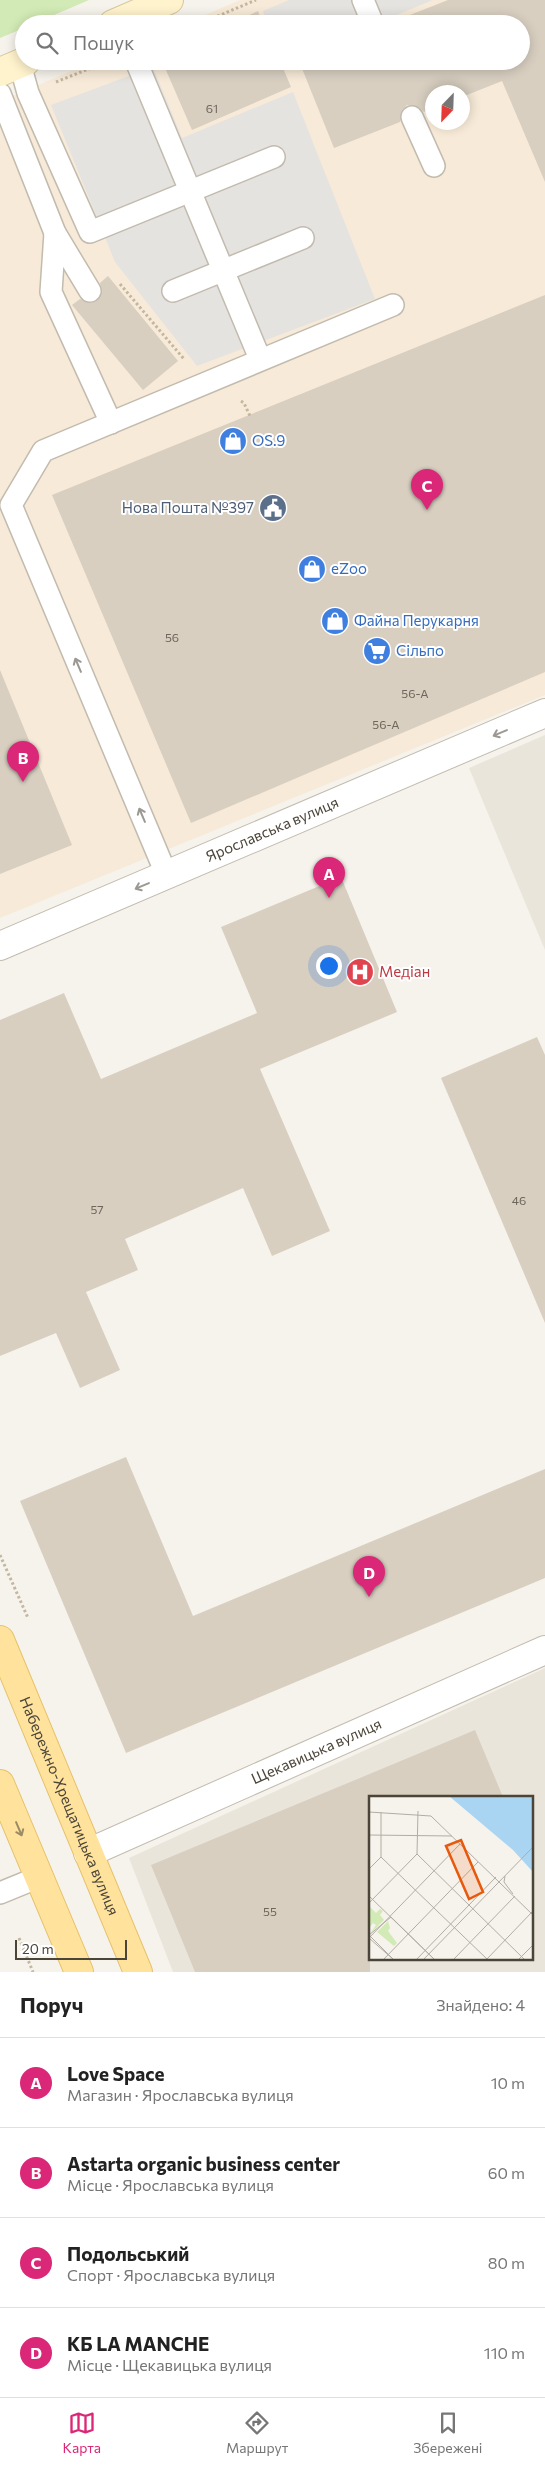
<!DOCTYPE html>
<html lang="uk">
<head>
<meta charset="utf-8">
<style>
  :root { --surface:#fff; --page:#f2f2f2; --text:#222; --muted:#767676; --line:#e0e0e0; --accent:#db2777 }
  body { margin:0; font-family:Commissioner,sans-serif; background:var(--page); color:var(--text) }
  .compass { position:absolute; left:425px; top:85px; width:45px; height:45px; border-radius:50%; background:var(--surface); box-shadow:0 2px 12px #0003; rotate:203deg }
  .scale { position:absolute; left:15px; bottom:12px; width:112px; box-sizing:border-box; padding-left:5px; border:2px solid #4b4439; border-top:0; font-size:14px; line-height:18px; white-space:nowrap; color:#4b4439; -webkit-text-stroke:4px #fff; paint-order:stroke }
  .you { position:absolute; left:328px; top:965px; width:18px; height:18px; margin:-12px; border:4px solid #fff; border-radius:50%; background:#1a73e8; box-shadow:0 0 0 8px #1a73e833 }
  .badge { display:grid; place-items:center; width:32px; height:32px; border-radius:50%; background:var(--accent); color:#fff; font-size:16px; font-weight:700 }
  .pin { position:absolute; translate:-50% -41px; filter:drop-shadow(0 1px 2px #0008) }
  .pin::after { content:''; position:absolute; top:26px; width:18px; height:15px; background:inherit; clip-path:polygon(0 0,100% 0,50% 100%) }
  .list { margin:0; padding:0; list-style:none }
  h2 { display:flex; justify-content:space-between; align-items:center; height:65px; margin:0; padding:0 20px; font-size:21px }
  h2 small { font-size:16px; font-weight:400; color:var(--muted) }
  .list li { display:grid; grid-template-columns:32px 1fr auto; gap:15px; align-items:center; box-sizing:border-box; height:90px; padding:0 20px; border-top:1px solid var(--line) }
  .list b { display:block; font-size:19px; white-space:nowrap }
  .list p { margin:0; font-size:16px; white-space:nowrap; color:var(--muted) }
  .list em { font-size:16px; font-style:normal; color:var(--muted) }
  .icon { flex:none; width:28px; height:28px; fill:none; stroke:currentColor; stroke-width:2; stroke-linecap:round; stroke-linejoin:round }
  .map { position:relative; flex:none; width:545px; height:1972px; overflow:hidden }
  .search { position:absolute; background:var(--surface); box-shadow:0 2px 12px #0003; left:15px; right:15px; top:15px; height:55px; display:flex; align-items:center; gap:12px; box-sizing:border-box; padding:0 18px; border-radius:28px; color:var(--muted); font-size:19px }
  .sheet { height:425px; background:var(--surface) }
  nav { display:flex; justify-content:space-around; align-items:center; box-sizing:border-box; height:70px; border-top:1px solid var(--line); background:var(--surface); font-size:14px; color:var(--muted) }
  nav a { display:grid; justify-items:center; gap:2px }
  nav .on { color:var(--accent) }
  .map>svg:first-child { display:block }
</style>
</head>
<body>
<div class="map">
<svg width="545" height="1972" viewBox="0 0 545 1972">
  <rect width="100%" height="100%" fill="#f6f3ec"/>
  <g fill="#eae5da" fill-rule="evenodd">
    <polygon points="545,735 545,950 469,768"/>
    <path d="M 545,1668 L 545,1972 L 173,1972 L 129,1858 ZM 370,1797 L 531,1797 L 531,1958 L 370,1958 Z"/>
  </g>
  <path fill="#f7ead8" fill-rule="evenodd" d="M 240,0 L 545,0 L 545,695 L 0,918 L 0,101 L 95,61 L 521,61 L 521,24 L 184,24 ZM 432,92 L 462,92 L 462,122 L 432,122 Z"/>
  <polygon fill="#d2eab5" points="0,0 89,0 33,24 24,24 24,28 0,38"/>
  <g fill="#e5e3e0">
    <polygon points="289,0 433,0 375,24 268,24 263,11"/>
    <polygon points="153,67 182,138 293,92 375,299 197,366 115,262 51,105"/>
  </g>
  <g fill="#d8cfc1">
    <polygon points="448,0 545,0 545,182 502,81 462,97 462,92 432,92 432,109 424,112 419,107 407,105 402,110 400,122 334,148 299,61 521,61 521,24 387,24"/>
    <polygon points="258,11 263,24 230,24"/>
    <polygon points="162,61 280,61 291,87 192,130"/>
    <polygon points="108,276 178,361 143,390 72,305 80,299 90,303 97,301 102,291 100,283"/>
    <polygon points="545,295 545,672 191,823 52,495"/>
    <polygon points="0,670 72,845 0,874"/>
    <polygon points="341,877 397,1012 260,1069 330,1231 272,1256 243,1188 125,1239 138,1270 86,1292 120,1370 80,1388 56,1333 0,1356 0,1020 64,993 101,1079 257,1013 221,927"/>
    <polygon points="537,1037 545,1055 545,1323 441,1078"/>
    <polygon points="126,1457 193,1616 545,1469 545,1578 126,1753 20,1501"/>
    <polygon points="475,1730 503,1797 370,1797 370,1972 195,1972 151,1865"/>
  </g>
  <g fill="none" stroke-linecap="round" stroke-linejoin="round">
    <g stroke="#c2bbae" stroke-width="24">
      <g id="lane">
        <polyline points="363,0 373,24"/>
        <polyline points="136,61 260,359"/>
        <polyline points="20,64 28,93 90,232 274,157"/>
        <polyline points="0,94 55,233 90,291"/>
        <polyline points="412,117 434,166"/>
        <polyline points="55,233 51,292 111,423"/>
        <polyline points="173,291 303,238"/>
        <polyline points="167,876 11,505 43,451 393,305"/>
        <polyline points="0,1893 39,1877"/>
      </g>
    </g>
    <g stroke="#c2bbae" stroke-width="30">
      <g id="street">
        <path id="s1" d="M 0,946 L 545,713"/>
        <path id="s2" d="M 88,1853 L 545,1650"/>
      </g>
    </g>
    <g stroke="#d6c79b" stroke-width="30">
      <g id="secondary">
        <polyline points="113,24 169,0"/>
        <polyline points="0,72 26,61"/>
      </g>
    </g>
    <g stroke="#e6c16a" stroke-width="30">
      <g id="primary">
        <path id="s3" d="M 0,1640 L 138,1972"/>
        <polyline points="0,1784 79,1972"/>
      </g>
    </g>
    <g stroke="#c4b79f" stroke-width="3" stroke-dasharray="2.5 2.5" stroke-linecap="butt">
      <polyline points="199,24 256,0"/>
      <polyline points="56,82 106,62"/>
      <polyline points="120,284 184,359"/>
      <polyline points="241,401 244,403 250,416"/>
      <polyline points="0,1555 28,1618"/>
      <polyline points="19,1938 33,1972"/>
    </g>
    <use href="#lane" stroke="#fff" stroke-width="21"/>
    <use href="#street" stroke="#fff" stroke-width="28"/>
    <use href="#secondary" stroke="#fff3cd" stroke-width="28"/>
    <use href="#primary" stroke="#ffe39c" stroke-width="28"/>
  </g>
  <defs><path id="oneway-shaft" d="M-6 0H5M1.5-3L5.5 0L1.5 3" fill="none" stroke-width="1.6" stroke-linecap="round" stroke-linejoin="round" transform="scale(1.25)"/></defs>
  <g stroke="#9c9892">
    <use href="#oneway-shaft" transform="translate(78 665) rotate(-113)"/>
    <use href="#oneway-shaft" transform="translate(500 733) rotate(157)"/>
    <use href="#oneway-shaft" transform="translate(142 815) rotate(-113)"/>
    <use href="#oneway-shaft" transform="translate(142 886) rotate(157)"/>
  </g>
  <use stroke="#9c8c66" href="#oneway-shaft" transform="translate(19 1829) rotate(67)"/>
  <defs>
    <g id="shop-disc" transform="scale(1.4375)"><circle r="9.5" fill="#3f7fe0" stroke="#fff"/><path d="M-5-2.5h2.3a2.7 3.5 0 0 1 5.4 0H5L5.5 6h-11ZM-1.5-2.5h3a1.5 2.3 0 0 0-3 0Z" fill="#fff"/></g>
    <g id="civic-disc" transform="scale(1.4375)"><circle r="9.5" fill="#5c6f8a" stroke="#fff"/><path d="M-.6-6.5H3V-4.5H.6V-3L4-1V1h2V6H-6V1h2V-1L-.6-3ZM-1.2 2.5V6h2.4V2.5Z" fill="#fff"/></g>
    <g id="supermarket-disc" transform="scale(1.4375)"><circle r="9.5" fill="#3f7fe0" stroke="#fff"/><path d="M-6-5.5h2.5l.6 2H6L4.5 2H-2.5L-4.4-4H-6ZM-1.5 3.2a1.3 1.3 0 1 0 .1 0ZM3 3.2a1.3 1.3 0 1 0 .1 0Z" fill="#fff"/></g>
    <g id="hospital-disc" transform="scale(1.4375)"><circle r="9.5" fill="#e0444e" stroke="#fff"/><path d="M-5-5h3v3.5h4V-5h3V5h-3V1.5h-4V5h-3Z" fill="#fff"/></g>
  </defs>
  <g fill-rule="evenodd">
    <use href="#shop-disc" x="233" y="441"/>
    <use href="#civic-disc" x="273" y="508"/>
    <use href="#shop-disc" x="312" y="569"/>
    <use href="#shop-disc" x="335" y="621"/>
    <use href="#supermarket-disc" x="377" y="651"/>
    <use href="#hospital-disc" x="360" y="972"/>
  </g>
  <g text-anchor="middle" stroke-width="4" stroke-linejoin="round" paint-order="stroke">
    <g font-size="12" fill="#6e675b">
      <text x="212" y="113">61</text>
      <text x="172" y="642">56</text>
      <text x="415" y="698">56-А</text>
      <text x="386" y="729">56-А</text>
      <text x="519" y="1205">46</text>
      <text x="97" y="1214">57</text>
      <text x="270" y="1916">55</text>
    </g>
    <g font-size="15" fill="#366cbe" stroke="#fff" text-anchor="start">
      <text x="252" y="446">OS.9</text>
      <text x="331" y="574">eZoo</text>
      <text x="354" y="626">Файна Перукарня</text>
      <text x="396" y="656">Сільпо</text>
    </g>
    <g font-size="15" fill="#4e5e75" stroke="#fff" text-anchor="end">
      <text x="254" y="513">Нова Пошта №397</text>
    </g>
    <g font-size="15" fill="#4b4439" stroke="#fff">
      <text dy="5" stroke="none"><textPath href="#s1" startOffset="296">Ярославська вулиця</textPath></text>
      <text dy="5" stroke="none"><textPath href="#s2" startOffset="250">Щекавицька вулиця</textPath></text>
      <text dy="5" stroke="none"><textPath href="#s3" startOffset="180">Набережно-Хрещатицька вулиця</textPath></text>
    </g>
    <g font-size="15" fill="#be3a42" stroke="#fff" text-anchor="start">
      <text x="379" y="977">Медіан</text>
    </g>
  </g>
  <g transform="translate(369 1796)">
    <rect width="164" height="164" fill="#f6f3ec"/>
    <path d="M 0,110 L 7,117 L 11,113 L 14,115 L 11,119 L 15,124 L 1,138 L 7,129 L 4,127 L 0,132 ZM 19,125 L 21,132 L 19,135 L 28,147 L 25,150 L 8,136 Z" fill="#d2eab5"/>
    <path d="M 80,0 L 164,0 L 164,76 L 144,54 Z" fill="#a9d4f2"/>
    <path fill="none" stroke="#b2ada4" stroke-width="1" d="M 49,15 L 48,58 L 156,164M 0,16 L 62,20 L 164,119M 0,39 L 83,40M 12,61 L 119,164M 0,73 L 12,61 L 12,16M 136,80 L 135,86 L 144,98M 0,100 L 66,164M 0,107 L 48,58M 0,139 L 25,164M 0,139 L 22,121 L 66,164M 0,142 L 91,48M 0,142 L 25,164M 14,164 L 109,66M 47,164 L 127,81M 54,164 L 164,51M 84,164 L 146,100M 117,164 L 163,116M 149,164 L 164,149"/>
    <path fill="#e8590c" fill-opacity="0.15" stroke="#e8590c" stroke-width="2.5" d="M 92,44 L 114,96 L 100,103 L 77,50 Z"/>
    <rect width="164" height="164" fill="none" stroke="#4b4439" stroke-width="2.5"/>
  </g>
</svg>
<svg class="compass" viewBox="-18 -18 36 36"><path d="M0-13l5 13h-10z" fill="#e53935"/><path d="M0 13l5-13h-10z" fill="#767676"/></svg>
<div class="scale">20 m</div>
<div class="you"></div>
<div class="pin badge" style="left:329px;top:898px">A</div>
<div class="pin badge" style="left:23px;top:782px">B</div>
<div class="pin badge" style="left:427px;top:510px">C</div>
<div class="pin badge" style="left:369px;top:1597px">D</div>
<div class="search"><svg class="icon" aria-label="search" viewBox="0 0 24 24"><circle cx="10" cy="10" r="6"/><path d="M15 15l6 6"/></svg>Пошук</div>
</div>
<section class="sheet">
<h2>Поруч<small>Знайдено: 4</small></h2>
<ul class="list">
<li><span class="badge">A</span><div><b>Love Space</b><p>Магазин · Ярославська вулиця</p></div><em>10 m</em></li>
<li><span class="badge">B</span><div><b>Astarta organic business center</b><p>Місце · Ярославська вулиця</p></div><em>60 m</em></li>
<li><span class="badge">C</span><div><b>Подольський</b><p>Спорт · Ярославська вулиця</p></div><em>80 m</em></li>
<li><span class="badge">D</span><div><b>КБ LA MANCHE</b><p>Місце · Щекавицька вулиця</p></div><em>110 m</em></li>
</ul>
</section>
<nav>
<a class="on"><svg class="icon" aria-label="map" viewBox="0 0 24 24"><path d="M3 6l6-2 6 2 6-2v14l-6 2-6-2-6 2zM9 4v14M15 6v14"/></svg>Карта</a>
<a><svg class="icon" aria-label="directions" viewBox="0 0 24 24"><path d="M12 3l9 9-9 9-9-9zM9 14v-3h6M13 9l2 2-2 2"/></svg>Маршрут</a>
<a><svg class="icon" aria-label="saved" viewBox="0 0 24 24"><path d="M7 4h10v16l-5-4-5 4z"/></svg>Збережені</a>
</nav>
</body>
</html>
